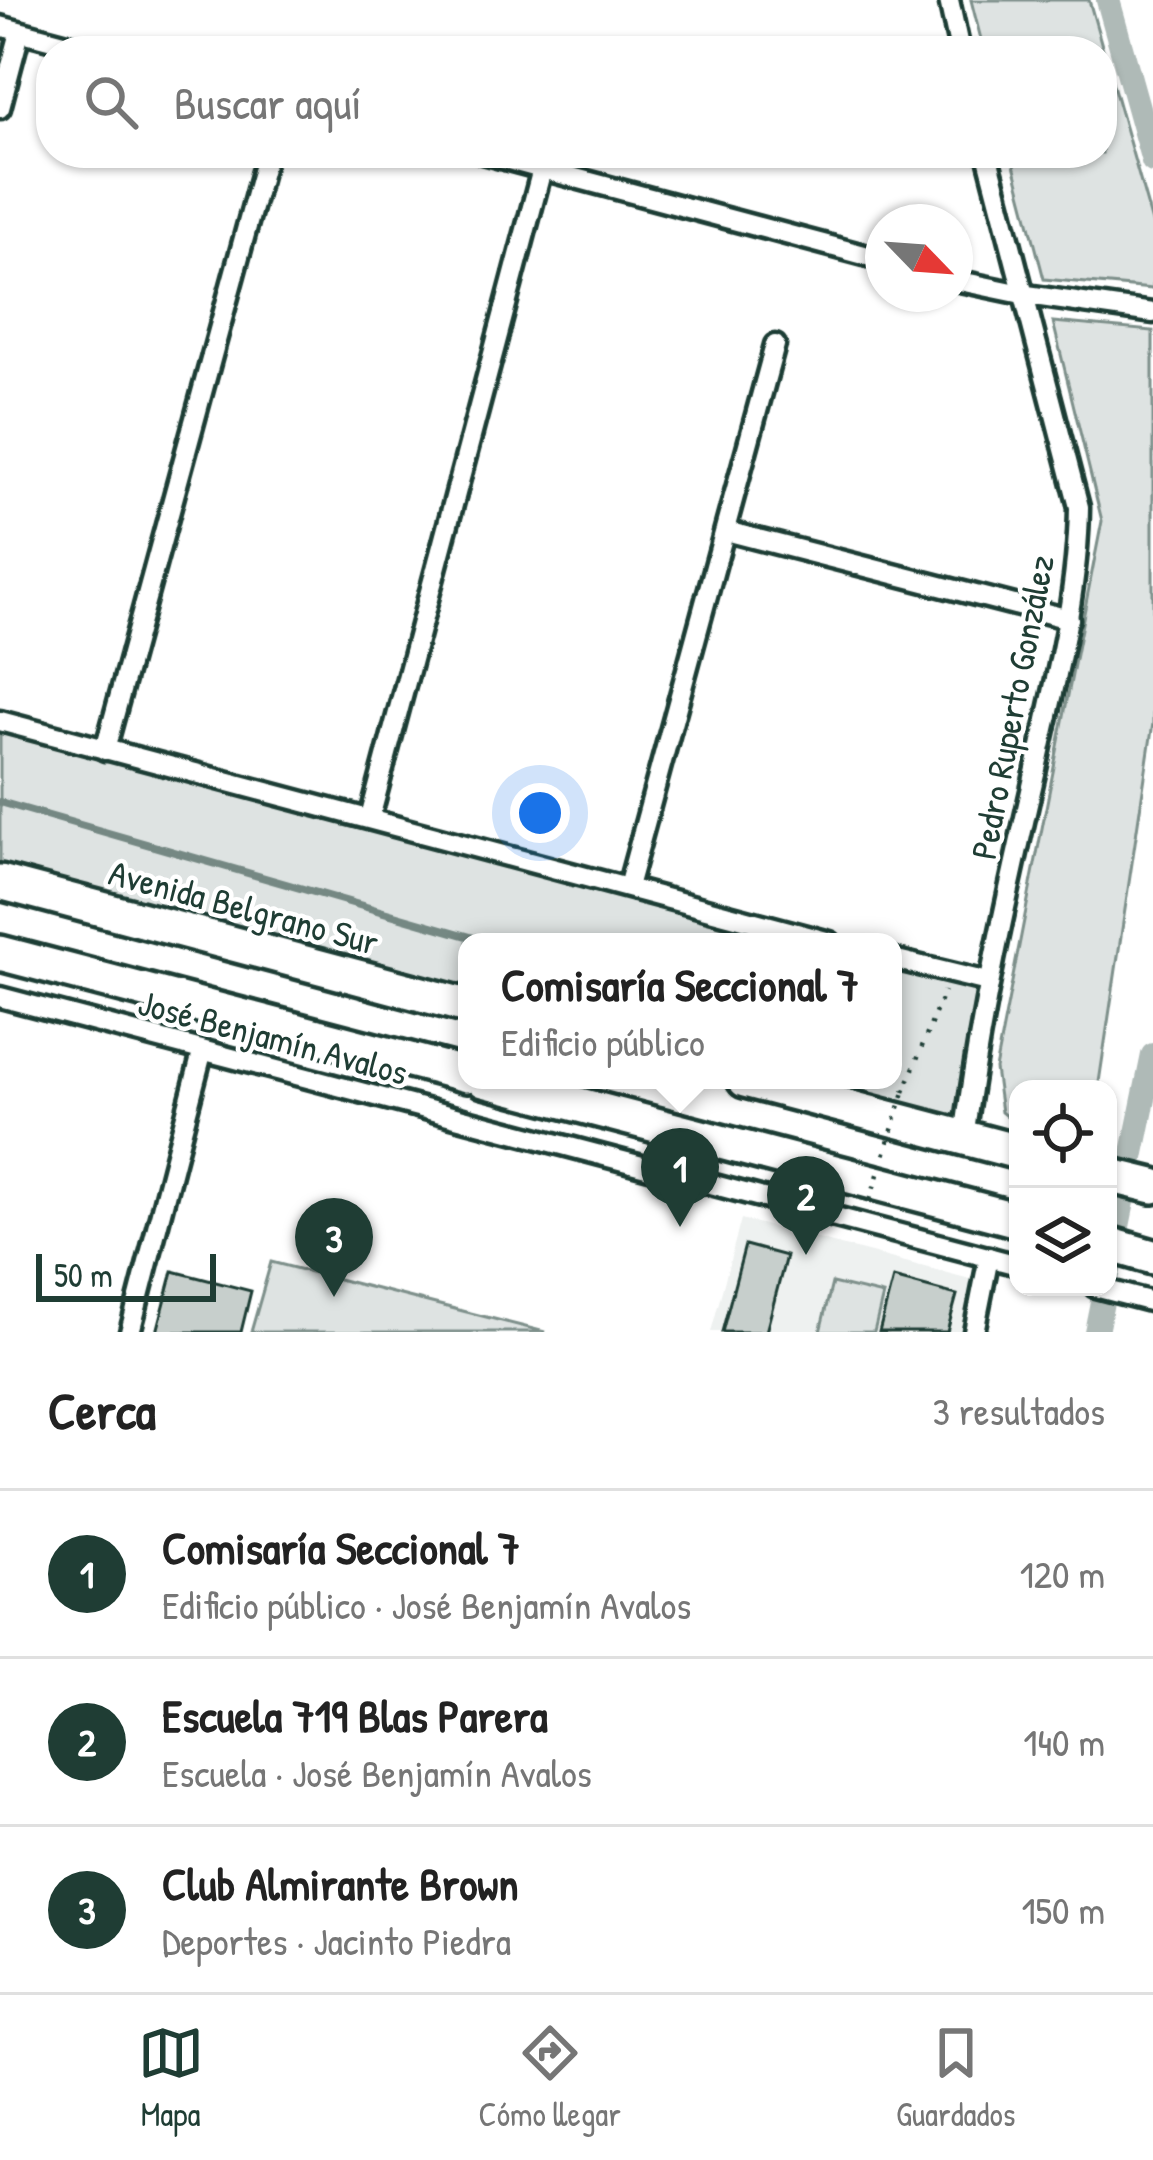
<!DOCTYPE html>
<html lang="es">
<head>
<meta charset="utf-8">
<style>
  :root { --surface:#fff; --page:#f6f6f6; --text:#222; --muted:#767676; --line:#e0e0e0; --accent:#1f3d34 }
  body { margin:0; font-family:"Patrick Hand",sans-serif; background:var(--page); color:var(--text) }
  .controls { position:absolute; right:36px; bottom:36px; display:grid; overflow:hidden; border-radius:24px; box-shadow:0 3px 9px #0004 }
  .controls button { width:108px; height:108px; display:grid; place-items:center; padding:0; border:0; border-bottom:3px solid var(--line); background:var(--surface); color:var(--text); font:60px sans-serif }
  .compass { position:absolute; left:865px; top:204px; width:108px; height:108px; border-radius:50%; background:var(--surface); box-shadow:0 3px 9px #0004; rotate:115deg }
  .scale { position:absolute; left:36px; bottom:30px; width:180px; box-sizing:border-box; padding-left:12px; border:6px solid #1f3d34; border-top:0; font-size:33px; line-height:42px; white-space:nowrap; color:#1f3d34; -webkit-text-stroke:9px #fff; paint-order:stroke }
  .you { position:absolute; left:540px; top:813px; width:42px; height:42px; margin:-30px; border:9px solid #fff; border-radius:50%; background:#1a73e8; box-shadow:0 0 0 18px #1a73e833 }
  .badge { display:grid; place-items:center; width:78px; height:78px; border-radius:50%; background:var(--accent); color:#fff; font-size:39px; font-weight:700 }
  .pin { position:absolute; translate:-50% -99px; filter:drop-shadow(0 3px 6px #0008) }
  .pin::after { content:''; position:absolute; top:63px; width:42px; height:36px; background:inherit; clip-path:polygon(0 0,100% 0,50% 100%) }
  .popup { position:absolute; left:458px; top:933px; width:444px; height:156px; box-sizing:border-box; display:grid; place-content:center; border-radius:24px; background:var(--surface); filter:drop-shadow(0 3px 9px #0005); font-size:39px; white-space:nowrap; color:var(--muted) }
  .popup b { font-size:45px; color:var(--text) }
  .popup::after { content:''; position:absolute; left:50%; top:100%; margin-left:-24px; border:24px solid transparent; border-top-color:var(--surface) }
  .list { margin:0; padding:0; list-style:none }
  h2 { display:flex; justify-content:space-between; align-items:center; height:156px; margin:0; padding:0 48px; font-size:51px }
  h2 small { font-size:39px; font-weight:400; color:var(--muted) }
  .list li { display:grid; grid-template-columns:78px 1fr auto; gap:36px; align-items:center; box-sizing:border-box; height:168px; padding:0 48px; border-top:3px solid var(--line) }
  .list b { display:block; font-size:45px; white-space:nowrap }
  .list p { margin:0; font-size:39px; white-space:nowrap; color:var(--muted) }
  .list em { font-size:39px; font-style:normal; color:var(--muted) }
  .icon { flex:none; width:66px; height:66px; fill:none; stroke:currentColor; stroke-width:2; stroke-linecap:round; stroke-linejoin:round }
  .map { position:relative; flex:none; width:1153px; height:1332px; overflow:hidden }
  .search { position:absolute; background:var(--surface); box-shadow:0 3px 9px #0004; left:36px; right:36px; top:36px; height:132px; display:flex; align-items:center; gap:30px; box-sizing:border-box; padding:0 42px; border-radius:48px; color:var(--muted); font-size:45px }
  .sheet { height:660px; background:var(--surface) }
  nav { display:flex; justify-content:space-around; align-items:center; box-sizing:border-box; height:168px; border-top:3px solid var(--line); background:var(--surface); font-size:33px; color:var(--muted) }
  nav a { display:grid; justify-items:center; gap:6px }
  nav .on { color:var(--accent) }
  .map>svg:first-child { display:block }
</style>
</head>
<body>
<div class="map">
<svg width="1153" height="1332" viewBox="0 0 1153 1332">
  <rect width="100%" height="100%" fill="#fff"/>
  <filter id="ink" filterUnits="userSpaceOnUse"><feTurbulence type="fractalNoise" baseFrequency=".00833" numOctaves="2"/><feDisplacementMap in="SourceGraphic" scale="24" xChannelSelector="R" yChannelSelector="G"/><feConvolveMatrix kernelMatrix="1 2 1 2 8 2 1 2 1" color-interpolation-filters="sRGB"/></filter>
  <g filter="url(#ink)">
    <polygon fill="#eef1f0" points="741,1219 974,1280 964,1332 711,1332"/>
    <g fill="#dee3e2" stroke="#7e908b" stroke-width="3">
      <polygon points="971,0 1089,0 1153,226 1153,289 1044,279 1011,153 1102,153 1102,51 984,51"/>
      <polygon points="1053,322 1153,331 1153,723 1098,1089 1018,1089 1018,1126 1001,1112 995,1069 1102,521"/>
      <polygon points="0,732 799,942 467,942 467,990 0,864"/>
      <polygon points="893,967 979,989 958,1122 802,1080 893,1080"/>
      <polygon points="271,1262 545,1332 251,1332"/>
      <polygon points="832,1283 883,1295 874,1332 820,1332"/>
    </g>
    <g fill="none" stroke-linecap="round" stroke-linejoin="round">
      <polyline stroke="#758883" stroke-width="8" points="0,802 488,942"/>
      <g stroke="#afbab7" stroke-width="24">
        <polyline points="1108,0 1153,161"/>
        <polyline points="1108,1275 1153,1055"/>
        <polyline points="1096,1332 1105,1287"/>
      </g>
    </g>
    <g fill="#c7cfcc" stroke="#1f3d34" stroke-width="3">
      <polygon points="745,1245 786,1256 766,1332 722,1332"/>
      <polygon points="173,1271 251,1291 241,1332 157,1332"/>
      <polygon points="893,1278 957,1295 947,1332 879,1332"/>
    </g>
    <g fill="none" stroke-linecap="round" stroke-linejoin="round">
      <g stroke="#1f3d34" stroke-width="27">
        <g id="street">
          <polyline points="949,0 960,51"/>
          <polyline points="0,26 94,51"/>
          <polyline points="0,108 20,32"/>
          <polyline points="482,153 883,260"/>
          <polyline points="955,280 1027,295 1153,313"/>
          <polyline points="726,531 1069,619"/>
          <polyline points="0,721 830,942"/>
          <polyline points="105,750 267,153"/>
          <polyline points="370,818 542,169"/>
          <polyline points="628,887 775,345"/>
          <polyline points="893,959 988,982"/>
          <polyline points="0,997 1018,1265"/>
          <path d="M 964,1138 C 980,1013 1008,892 1036,769 C 1055,682 1078,596 1079,507 L 987,153"/>
          <polyline points="1095,1287 1153,1302"/>
          <polyline points="130,1332 202,1053"/>
          <polyline points="974,1332 989,1257"/>
        </g>
      </g>
      <g stroke="#1f3d34" stroke-width="42">
        <g id="highway">
          <polyline points="0,882 467,1006"/>
          <polyline points="0,953 467,1075"/>
          <polyline points="484,1080 1018,1220"/>
          <polyline points="745,1080 1018,1152"/>
          <polyline points="1108,1175 1153,1186"/>
          <polyline points="1108,1244 1153,1257"/>
        </g>
      </g>
      <polyline stroke="#1f3d34" stroke-width="4.5" stroke-dasharray="3 9" stroke-linecap="butt" points="904,1092 944,991"/>
      <use href="#street" stroke="#fff" stroke-width="18"/>
      <use href="#highway" stroke="#fff" stroke-width="33"/>
      <polyline stroke="#1f3d34" stroke-width="4.5" stroke-dasharray="3 9" stroke-linecap="butt" points="870,1200 904,1092"/>
    </g>
  </g>
  <g text-anchor="middle" stroke-width="9" stroke-linejoin="round" paint-order="stroke">
    <g font-size="36" fill="#1f3d34" stroke="#fff">
      <text transform="translate(1012 707) rotate(-79)" y="13">Pedro Ruperto González</text>
      <text transform="translate(244 907) rotate(15)" y="13">Avenida Belgrano Sur</text>
      <text transform="translate(273 1037) rotate(15)" y="13">José Benjamín Avalos</text>
    </g>
  </g>
</svg>
<div class="controls">
<button><svg class="icon" aria-label="locate" viewBox="0 0 24 24"><circle cx="12" cy="12" r="6"/><path d="M12 2v4M12 18v4M2 12h4M18 12h4"/></svg></button>
<button><svg class="icon" aria-label="layers" viewBox="0 0 24 24"><path d="M12 4l9 5-9 5-9-5zM3 14l9 5 9-5"/></svg></button>
</div>
<svg class="compass" viewBox="-18 -18 36 36"><path d="M0-13l5 13h-10z" fill="#e53935"/><path d="M0 13l5-13h-10z" fill="#767676"/></svg>
<div class="scale">50 m</div>
<div class="you"></div>
<div class="pin badge" style="left:680px;top:1227px">1</div>
<div class="popup"><b>Comisaría Seccional 7</b>Edificio público</div>
<div class="pin badge" style="left:806px;top:1255px">2</div>
<div class="pin badge" style="left:334px;top:1297px">3</div>
<div class="search"><svg class="icon" aria-label="search" viewBox="0 0 24 24"><circle cx="10" cy="10" r="6"/><path d="M15 15l6 6"/></svg>Buscar aquí</div>
</div>
<section class="sheet">
<h2>Cerca<small>3 resultados</small></h2>
<ul class="list">
<li><span class="badge">1</span><div><b>Comisaría Seccional 7</b><p>Edificio público · José Benjamín Avalos</p></div><em>120 m</em></li>
<li><span class="badge">2</span><div><b>Escuela 719 Blas Parera</b><p>Escuela · José Benjamín Avalos</p></div><em>140 m</em></li>
<li><span class="badge">3</span><div><b>Club Almirante Brown</b><p>Deportes · Jacinto Piedra</p></div><em>150 m</em></li>
</ul>
</section>
<nav>
<a class="on"><svg class="icon" aria-label="map" viewBox="0 0 24 24"><path d="M3 6l6-2 6 2 6-2v14l-6 2-6-2-6 2zM9 4v14M15 6v14"/></svg>Mapa</a>
<a><svg class="icon" aria-label="directions" viewBox="0 0 24 24"><path d="M12 3l9 9-9 9-9-9zM9 14v-3h6M13 9l2 2-2 2"/></svg>Cómo llegar</a>
<a><svg class="icon" aria-label="saved" viewBox="0 0 24 24"><path d="M7 4h10v16l-5-4-5 4z"/></svg>Guardados</a>
</nav>
</body>
</html>
